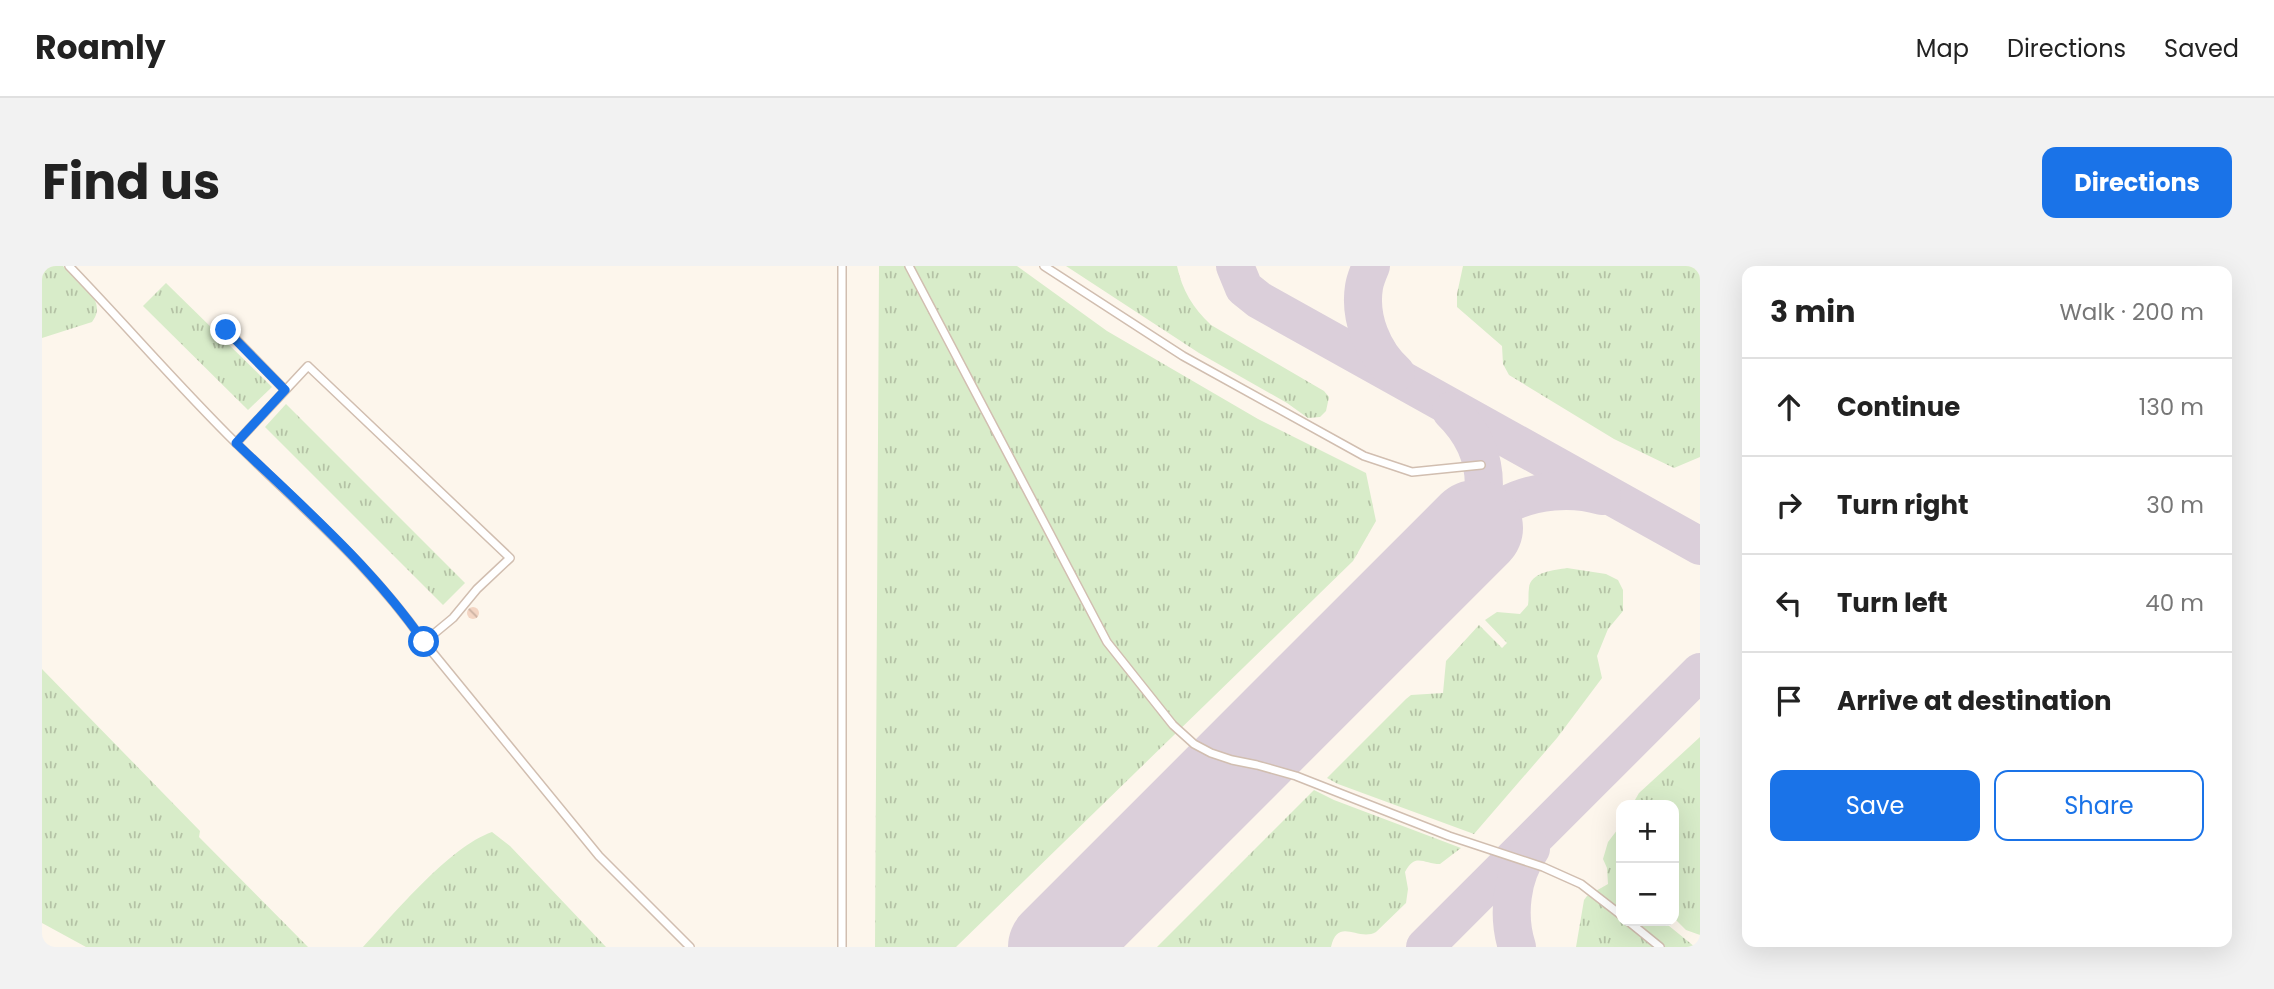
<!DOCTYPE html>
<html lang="en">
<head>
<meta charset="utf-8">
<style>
  :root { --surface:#fff; --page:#f2f2f2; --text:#222; --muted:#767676; --line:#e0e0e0; --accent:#1a73e8 }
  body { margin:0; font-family:Poppins,sans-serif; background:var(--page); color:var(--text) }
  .controls { position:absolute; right:21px; bottom:21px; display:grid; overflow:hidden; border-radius:14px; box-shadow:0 7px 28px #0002 }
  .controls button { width:63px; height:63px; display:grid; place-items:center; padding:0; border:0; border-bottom:2px solid var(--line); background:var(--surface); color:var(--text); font:35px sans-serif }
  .stop { position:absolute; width:21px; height:21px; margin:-16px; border:5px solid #1a73e8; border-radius:50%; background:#fff }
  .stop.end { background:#1a73e8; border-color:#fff; box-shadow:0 2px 7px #0008 }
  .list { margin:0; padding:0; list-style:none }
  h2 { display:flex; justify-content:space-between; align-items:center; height:91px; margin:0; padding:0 28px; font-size:30px }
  h2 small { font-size:23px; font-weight:400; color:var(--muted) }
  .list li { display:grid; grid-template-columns:46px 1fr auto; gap:21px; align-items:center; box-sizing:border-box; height:98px; padding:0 28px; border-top:2px solid var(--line) }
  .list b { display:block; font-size:26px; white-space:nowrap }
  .list em { font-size:23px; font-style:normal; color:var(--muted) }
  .actions { display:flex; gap:14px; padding:21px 28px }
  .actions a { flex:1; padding:16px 0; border:2px solid var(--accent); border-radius:14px; text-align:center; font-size:24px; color:var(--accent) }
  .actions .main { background:var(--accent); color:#fff }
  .icon { flex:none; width:38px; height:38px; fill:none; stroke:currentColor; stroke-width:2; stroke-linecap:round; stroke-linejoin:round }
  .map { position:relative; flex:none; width:1658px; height:681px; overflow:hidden; border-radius:14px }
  header { display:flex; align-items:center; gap:42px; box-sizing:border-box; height:98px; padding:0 35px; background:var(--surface); border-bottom:2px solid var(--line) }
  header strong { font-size:33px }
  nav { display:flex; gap:38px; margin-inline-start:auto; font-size:24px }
  .intro { display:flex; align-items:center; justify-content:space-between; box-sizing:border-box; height:168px; padding:0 42px }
  h1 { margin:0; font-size:49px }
  .button { padding:18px 32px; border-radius:14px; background:var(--accent); color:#fff; font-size:24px; font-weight:700 }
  main { display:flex; gap:42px; padding:0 42px }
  aside { flex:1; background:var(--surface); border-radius:14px; box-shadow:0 7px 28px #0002 }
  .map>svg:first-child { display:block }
</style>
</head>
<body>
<header>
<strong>Roamly</strong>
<nav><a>Map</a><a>Directions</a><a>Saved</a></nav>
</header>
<div class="intro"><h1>Find us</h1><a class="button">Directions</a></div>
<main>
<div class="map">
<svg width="1658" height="681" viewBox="0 0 1658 681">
  <defs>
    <pattern id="grass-tufts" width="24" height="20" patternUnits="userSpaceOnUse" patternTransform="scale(1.75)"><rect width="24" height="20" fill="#d8ecc9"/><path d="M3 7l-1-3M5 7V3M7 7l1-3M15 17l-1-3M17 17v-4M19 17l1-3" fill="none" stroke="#b4c2a5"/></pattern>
    <pattern id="building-back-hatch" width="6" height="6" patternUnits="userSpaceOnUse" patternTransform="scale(1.75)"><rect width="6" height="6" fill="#f3d5c3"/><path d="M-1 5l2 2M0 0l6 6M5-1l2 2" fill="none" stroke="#cab0a1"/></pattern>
  </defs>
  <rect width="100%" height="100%" fill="#fdf6ec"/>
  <g fill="url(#grass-tufts)">
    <path d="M 0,0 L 21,0 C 34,13 68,35 50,56 L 0,72 Z"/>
    <polygon points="837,0 975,0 1065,65 1216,153 1324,207 1334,255 1311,295 914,681 833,681"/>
    <path d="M 1024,0 L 1135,0 C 1140,24 1151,42 1169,59 L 1282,125 L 1287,131 L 1284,145 L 1278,151 L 1266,152 L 1245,137 L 1157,87 Z"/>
    <polygon points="1421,0 1658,0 1658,191 1632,202 1572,173 1467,109 1461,98 1460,80 1415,41 1415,28"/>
    <polygon points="124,17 230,121 206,144 101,40"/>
    <polygon points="244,138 423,317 401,339 223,161"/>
    <path d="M 1525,302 L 1564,308 L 1576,314 L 1581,324 L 1581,345 L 1566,363 L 1555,390 L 1560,412 L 1515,472 L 1432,568 L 1296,518 L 1285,512 L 1364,433 L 1369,429 L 1401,427 L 1404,395 L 1437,359 L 1460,382 L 1465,377 L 1443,354 L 1455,346 L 1478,348 L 1486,339 C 1487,333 1486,328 1487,322 C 1488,306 1513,304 1525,302 Z"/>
    <polygon points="0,403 158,565 157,571 266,681 44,681 0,657"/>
    <polygon points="1658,471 1658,669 1644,664 1632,652 1632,539 1590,539 1597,527"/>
    <path d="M 1272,524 L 1292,534 L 1419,582 L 1398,598 C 1382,598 1373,586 1363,606 L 1366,623 L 1364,637 L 1334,666 C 1316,676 1296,650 1289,681 L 1115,681 Z"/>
    <polygon points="1579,559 1579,655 1621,655 1653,681 1534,681 1542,634 1545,630 1566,618 1565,602 1561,593 1566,576"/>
    <path d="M 450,566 L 468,580 L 564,681 L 321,681 C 353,647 407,581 450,566 Z"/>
  </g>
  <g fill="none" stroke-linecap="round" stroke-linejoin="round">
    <g stroke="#dbcfda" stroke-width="38">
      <polyline points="1193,0 1202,22 1217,34 1658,280"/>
      <path d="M 1329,0 C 1326,7 1323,14 1322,21 C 1317,52 1331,87 1354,107"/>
      <path d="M 1409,145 C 1443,178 1450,218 1433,262"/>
      <path d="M 1433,262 C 1443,255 1453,245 1464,239 C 1492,224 1530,221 1560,230"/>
      <polyline points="1383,681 1658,406"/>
      <path d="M 1475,681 C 1465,650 1469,610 1489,583"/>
    </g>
    <polyline stroke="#dbcfda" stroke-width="96" points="1014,681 1433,262"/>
  </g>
  <circle fill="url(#building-back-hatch)" cx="431" cy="347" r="6"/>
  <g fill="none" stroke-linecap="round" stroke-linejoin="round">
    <g stroke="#d1beb0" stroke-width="10">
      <g id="lane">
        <path d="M 27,0 C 84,59 137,121 196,179 C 260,242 330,301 382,376 L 557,590 L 648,681"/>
        <polyline points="800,0 800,681"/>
        <polyline points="867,0 1065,376 1131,459 1152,478 1169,487 1190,494 1215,499 1254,510 1407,570 1501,601 1539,618 1579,649"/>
        <polyline points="1002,0 1141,90 1322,190 1370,206 1439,199"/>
        <polyline points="185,64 243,124"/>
        <polyline points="194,177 266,100 468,292 435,323 411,352 382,376"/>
        <polyline points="1586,655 1618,681"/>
      </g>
    </g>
    <use href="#lane" stroke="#fff" stroke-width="7"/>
  </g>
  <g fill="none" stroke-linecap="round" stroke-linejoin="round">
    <path stroke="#1a73e8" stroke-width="9" d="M 184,64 L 243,124 L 194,177 C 260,240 330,301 382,376"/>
  </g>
</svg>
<div class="controls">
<button>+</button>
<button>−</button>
</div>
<div class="stop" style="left:382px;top:376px"></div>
<div class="stop end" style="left:184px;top:64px"></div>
</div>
<aside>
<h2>3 min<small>Walk · 200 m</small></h2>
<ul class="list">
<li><svg class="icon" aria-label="ahead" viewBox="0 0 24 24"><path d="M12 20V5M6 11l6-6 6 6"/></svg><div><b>Continue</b></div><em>130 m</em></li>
<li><svg class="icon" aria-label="right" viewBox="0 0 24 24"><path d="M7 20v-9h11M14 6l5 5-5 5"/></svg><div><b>Turn right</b></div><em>30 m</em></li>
<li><svg class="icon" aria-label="left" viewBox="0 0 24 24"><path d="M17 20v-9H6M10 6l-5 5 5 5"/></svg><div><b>Turn left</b></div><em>40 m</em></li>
<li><svg class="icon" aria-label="arrive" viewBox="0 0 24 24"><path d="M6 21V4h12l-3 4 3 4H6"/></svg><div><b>Arrive at destination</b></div></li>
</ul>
<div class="actions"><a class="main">Save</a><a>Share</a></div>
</aside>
</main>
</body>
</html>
